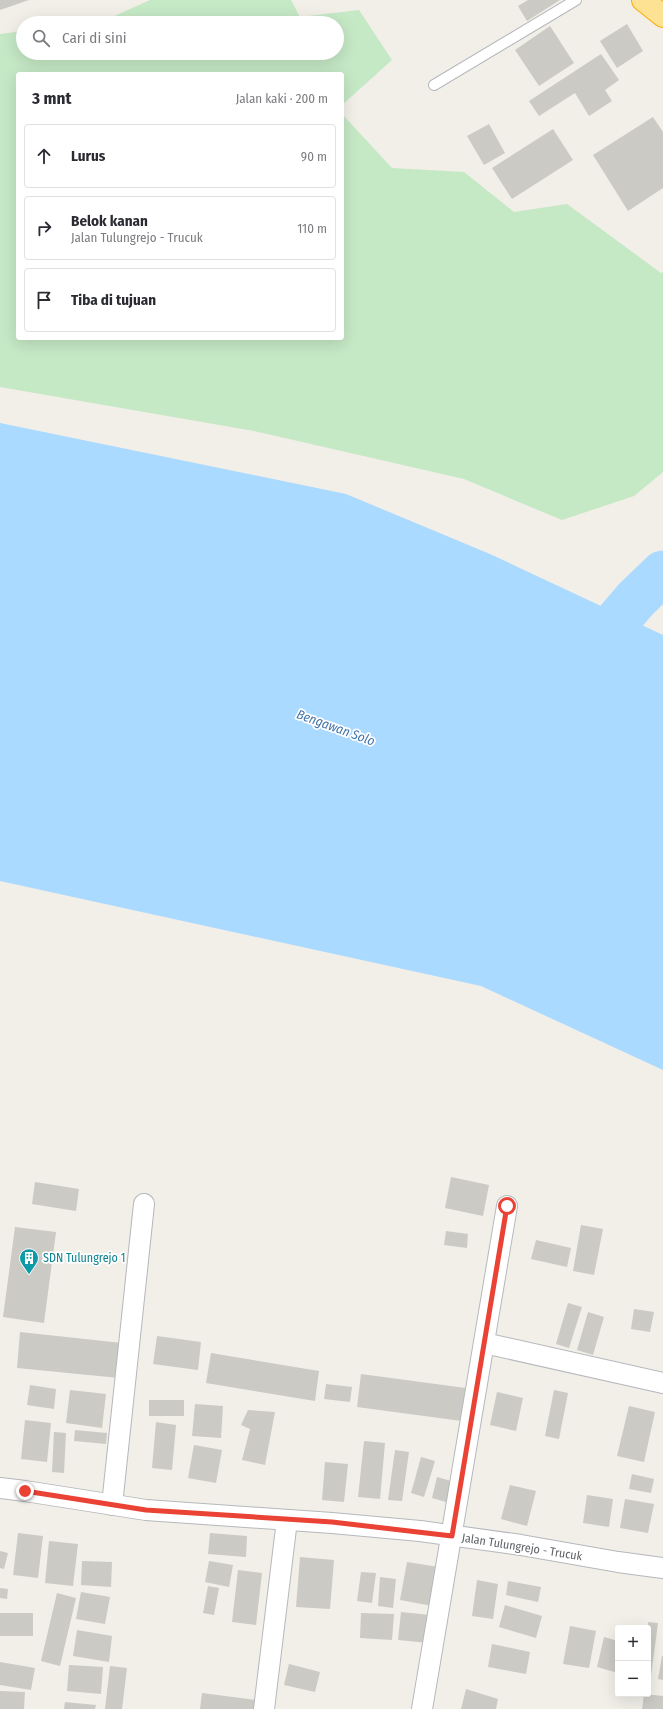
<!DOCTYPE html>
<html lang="id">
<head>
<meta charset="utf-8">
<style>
  :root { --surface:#fff; --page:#f2f2f3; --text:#2b2b33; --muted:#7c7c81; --line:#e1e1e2 }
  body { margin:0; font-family:"Fira Sans Condensed",sans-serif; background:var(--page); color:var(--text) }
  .controls { position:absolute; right:12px; bottom:12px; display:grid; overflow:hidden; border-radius:4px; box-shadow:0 4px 16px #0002 }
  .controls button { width:36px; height:36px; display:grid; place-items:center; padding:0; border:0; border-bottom:1px solid var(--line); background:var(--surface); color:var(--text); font:20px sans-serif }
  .stop { position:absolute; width:12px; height:12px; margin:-9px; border:3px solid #ea4335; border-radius:50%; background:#fff }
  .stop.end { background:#ea4335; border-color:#fff; box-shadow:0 1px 4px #0008 }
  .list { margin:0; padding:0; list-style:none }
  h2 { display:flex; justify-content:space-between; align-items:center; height:52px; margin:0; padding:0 16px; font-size:17px }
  h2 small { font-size:13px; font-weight:400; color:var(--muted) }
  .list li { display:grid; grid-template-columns:26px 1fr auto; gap:12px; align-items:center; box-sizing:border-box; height:64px; margin:0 8px 8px; padding:0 8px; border:1px solid var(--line); border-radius:4px }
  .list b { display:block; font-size:15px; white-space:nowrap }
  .list p { margin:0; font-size:13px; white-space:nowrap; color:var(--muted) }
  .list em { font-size:13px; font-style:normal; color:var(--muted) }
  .icon { flex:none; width:22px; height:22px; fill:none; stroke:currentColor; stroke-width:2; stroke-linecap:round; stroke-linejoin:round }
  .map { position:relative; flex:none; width:663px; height:1709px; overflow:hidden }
  .search { position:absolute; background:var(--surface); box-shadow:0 4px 16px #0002; left:16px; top:16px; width:328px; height:44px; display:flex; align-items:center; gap:10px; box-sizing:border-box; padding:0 14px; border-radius:22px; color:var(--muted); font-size:15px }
  .panel { position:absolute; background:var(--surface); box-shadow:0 4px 16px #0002; left:16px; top:72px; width:328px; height:268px; border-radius:4px }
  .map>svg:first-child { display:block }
</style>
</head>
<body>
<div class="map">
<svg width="663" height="1709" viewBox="0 0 663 1709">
  <rect width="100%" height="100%" fill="#f1efe8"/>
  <polygon fill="#c5e8c5" points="150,0 291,0 300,17 359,10 392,60 342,105 342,74 18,74 18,338 342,338 342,114 392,168 464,172 514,212 567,204 661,273 663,272 663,472 634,496 562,520 464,479 254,431 0,387 0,34 23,31 23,53 337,53 337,23 79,23 108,19"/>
  <polygon fill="#aadaff" points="0,423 346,494 490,554 663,635 663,1070 481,986 0,881"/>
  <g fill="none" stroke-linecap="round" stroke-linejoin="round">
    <polyline stroke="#aadaff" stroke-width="45" points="582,662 636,599 663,573"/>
  </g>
  <g fill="#cccac5">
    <polygon points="0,0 29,0 0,10"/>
    <polygon points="528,0 560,0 527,21 518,6"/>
    <polygon points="627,24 643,51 617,68 600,41"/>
    <polygon points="550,26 574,63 539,86 515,50"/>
    <polygon points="601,54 619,80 605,90 612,101 589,116 575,93 539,116 529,101"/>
    <polygon points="653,117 663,132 663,188 628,211 593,155"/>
    <polygon points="489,124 505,153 484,165 467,136"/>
    <polygon points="553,129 573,160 512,199 492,168"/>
    <polygon points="451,1177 489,1185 483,1216 445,1208"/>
    <polygon points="35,1182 79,1189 76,1211 32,1204"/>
    <polygon points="581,1225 603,1229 594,1275 573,1271"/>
    <polygon points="15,1227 56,1232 44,1323 3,1317"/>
    <polygon points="446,1231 468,1234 467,1248 444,1245"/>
    <polygon points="536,1240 571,1248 567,1267 531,1259"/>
    <polygon points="568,1303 582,1307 569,1348 556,1344"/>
    <polygon points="634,1309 654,1312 650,1332 631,1329"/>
    <polygon points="588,1312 604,1317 593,1355 577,1350"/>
    <polygon points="20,1332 122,1343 119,1378 17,1368"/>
    <polygon points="157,1336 201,1342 198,1370 153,1364"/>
    <polygon points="211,1353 319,1371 315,1401 206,1383"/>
    <polygon points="361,1374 473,1389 469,1422 357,1407"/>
    <polygon points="326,1384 352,1387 350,1402 324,1399"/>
    <polygon points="30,1385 56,1389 54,1409 27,1405"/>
    <polygon points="70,1390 106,1394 102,1428 66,1423"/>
    <polygon points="554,1390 568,1393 559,1439 545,1436"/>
    <polygon points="497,1392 523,1398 516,1431 490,1425"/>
    <rect x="149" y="1400" width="35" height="16"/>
    <polygon points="195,1404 223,1406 221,1438 192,1436"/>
    <polygon points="629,1406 655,1412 644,1462 617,1456"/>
    <polygon points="248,1410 275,1412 265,1465 242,1460 250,1429 241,1425"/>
    <polygon points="25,1420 51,1423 47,1462 21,1459"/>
    <polygon points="156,1422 176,1425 172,1470 152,1468"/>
    <polygon points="75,1430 107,1433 106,1444 74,1441"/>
    <polygon points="54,1432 66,1433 64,1473 52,1472"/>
    <polygon points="364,1441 385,1443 380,1499 358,1497"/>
    <polygon points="194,1445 222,1450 216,1483 188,1478"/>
    <polygon points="395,1450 409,1452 402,1501 388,1500"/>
    <polygon points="421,1457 435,1461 424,1497 411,1493"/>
    <polygon points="325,1462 348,1464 344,1502 322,1500"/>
    <polygon points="632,1474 654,1479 651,1493 629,1489"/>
    <polygon points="437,1477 458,1483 453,1504 432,1498"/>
    <polygon points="510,1485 536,1491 527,1526 501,1519"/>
    <polygon points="587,1495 613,1499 609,1527 583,1523"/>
    <polygon points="625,1499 654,1504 648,1533 620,1528"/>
    <polygon points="18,1533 43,1536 38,1578 13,1575"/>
    <polygon points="210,1533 247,1536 246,1557 208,1554"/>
    <polygon points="49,1541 78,1544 73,1586 45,1583"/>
    <polygon points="0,1551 8,1553 4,1569 0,1568"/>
    <polygon points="300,1557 334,1560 330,1609 296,1607"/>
    <polygon points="82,1561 112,1562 111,1587 81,1585"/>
    <polygon points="209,1561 233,1565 229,1587 205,1582"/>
    <polygon points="407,1562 445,1568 438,1607 400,1600"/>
    <polygon points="238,1570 262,1573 256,1625 232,1622"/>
    <polygon points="361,1572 376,1573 372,1603 357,1601"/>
    <polygon points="380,1577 396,1579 393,1608 378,1606"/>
    <polygon points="477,1580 498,1584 493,1619 472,1616"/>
    <polygon points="508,1581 541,1587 538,1602 506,1595"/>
    <polygon points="208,1586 219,1588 214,1615 203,1613"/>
    <polygon points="0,1588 8,1589 7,1599 0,1598"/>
    <polygon points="81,1592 110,1597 105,1624 76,1619"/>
    <polygon points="57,1593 76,1598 60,1666 41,1661"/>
    <polygon points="505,1605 542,1616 536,1638 499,1627"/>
    <polygon points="401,1612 431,1615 428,1643 398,1640"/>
    <rect x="0" y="1613" width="33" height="23"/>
    <polygon points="361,1613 394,1614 392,1640 360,1638"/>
    <polygon points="648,1622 658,1623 651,1676 648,1676"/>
    <polygon points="570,1626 596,1631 589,1668 563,1664"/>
    <polygon points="77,1630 112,1636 109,1662 73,1656"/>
    <polygon points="604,1637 618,1641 618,1673 597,1667"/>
    <polygon points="492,1644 530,1652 526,1674 488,1667"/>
    <polygon points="662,1656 663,1656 663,1680 658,1679"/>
    <polygon points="0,1662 35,1668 31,1690 0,1685"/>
    <polygon points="289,1664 320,1672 315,1692 284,1685"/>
    <polygon points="69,1665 103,1667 101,1694 67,1691"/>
    <polygon points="110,1666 127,1668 122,1709 105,1709"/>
    <polygon points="466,1689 498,1699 496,1709 461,1709"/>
    <polygon points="0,1691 25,1692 24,1709 0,1709"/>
    <polygon points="202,1693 256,1700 255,1709 200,1709"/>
    <polygon points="644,1694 663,1696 663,1709 642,1709"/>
    <polygon points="65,1702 96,1705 95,1709 64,1709"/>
  </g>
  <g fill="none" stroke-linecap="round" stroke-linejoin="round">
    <g stroke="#b5b8bc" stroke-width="12">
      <polyline id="lane" points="434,85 576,0"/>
    </g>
    <g stroke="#b5b8bc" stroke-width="22">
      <g id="street">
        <polyline points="484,1343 663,1383"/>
        <polyline points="0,1488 25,1491 146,1510 332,1523 420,1531 521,1545 618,1562 663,1568"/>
        <polyline points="112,1505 144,1204"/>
        <polyline points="264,1709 287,1520"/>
        <polyline points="422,1709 507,1206"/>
      </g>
    </g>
    <g stroke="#f9ab00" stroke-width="24">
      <polyline id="highway" points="643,0 663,16"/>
    </g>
    <use href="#lane" stroke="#fff" stroke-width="10"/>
    <use href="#street" stroke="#fff" stroke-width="20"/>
    <use href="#highway" stroke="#fde293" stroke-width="22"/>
  </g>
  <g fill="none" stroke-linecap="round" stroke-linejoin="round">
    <polyline stroke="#ea4335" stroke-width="5" points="25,1491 146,1510 332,1522 452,1536 507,1206"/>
  </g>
  <defs>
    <g id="building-pin" transform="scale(1)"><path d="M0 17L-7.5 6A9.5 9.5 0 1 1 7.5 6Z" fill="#0f9aa8" stroke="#fff"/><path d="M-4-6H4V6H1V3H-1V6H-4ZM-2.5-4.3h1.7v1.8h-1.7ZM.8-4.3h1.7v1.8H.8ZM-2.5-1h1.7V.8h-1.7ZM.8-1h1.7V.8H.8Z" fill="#fff"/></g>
  </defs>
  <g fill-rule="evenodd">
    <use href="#building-pin" x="29" y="1258"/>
  </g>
  <g text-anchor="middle" stroke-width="3.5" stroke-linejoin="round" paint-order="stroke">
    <g font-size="12" fill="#0d838f" stroke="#fff" text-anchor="start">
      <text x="43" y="1262">SDN Tulungrejo 1</text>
    </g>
    <g font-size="12" fill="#5f6368" stroke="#fff">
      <text transform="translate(522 1547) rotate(9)" y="4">Jalan Tulungrejo - Trucuk</text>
    </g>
    <g font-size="13" font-style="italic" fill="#4174aa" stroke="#fff">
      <text transform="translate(336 727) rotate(20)" y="5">Bengawan Solo</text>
    </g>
  </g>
</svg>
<div class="controls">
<button>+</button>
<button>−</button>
</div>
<div class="stop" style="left:507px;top:1206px"></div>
<div class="stop end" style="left:25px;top:1491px"></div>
<div class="search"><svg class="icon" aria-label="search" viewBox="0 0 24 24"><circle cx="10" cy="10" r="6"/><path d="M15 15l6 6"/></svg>Cari di sini</div>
<section class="panel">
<h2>3 mnt<small>Jalan kaki · 200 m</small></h2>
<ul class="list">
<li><svg class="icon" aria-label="ahead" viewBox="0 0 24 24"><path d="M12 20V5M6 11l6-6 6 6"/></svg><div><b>Lurus</b></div><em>90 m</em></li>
<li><svg class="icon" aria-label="right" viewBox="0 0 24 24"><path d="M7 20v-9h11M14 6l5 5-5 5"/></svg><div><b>Belok kanan</b><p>Jalan Tulungrejo - Trucuk</p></div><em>110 m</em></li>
<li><svg class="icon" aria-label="arrive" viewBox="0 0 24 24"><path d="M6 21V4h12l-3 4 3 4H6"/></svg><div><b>Tiba di tujuan</b></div></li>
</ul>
</section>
</div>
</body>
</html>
